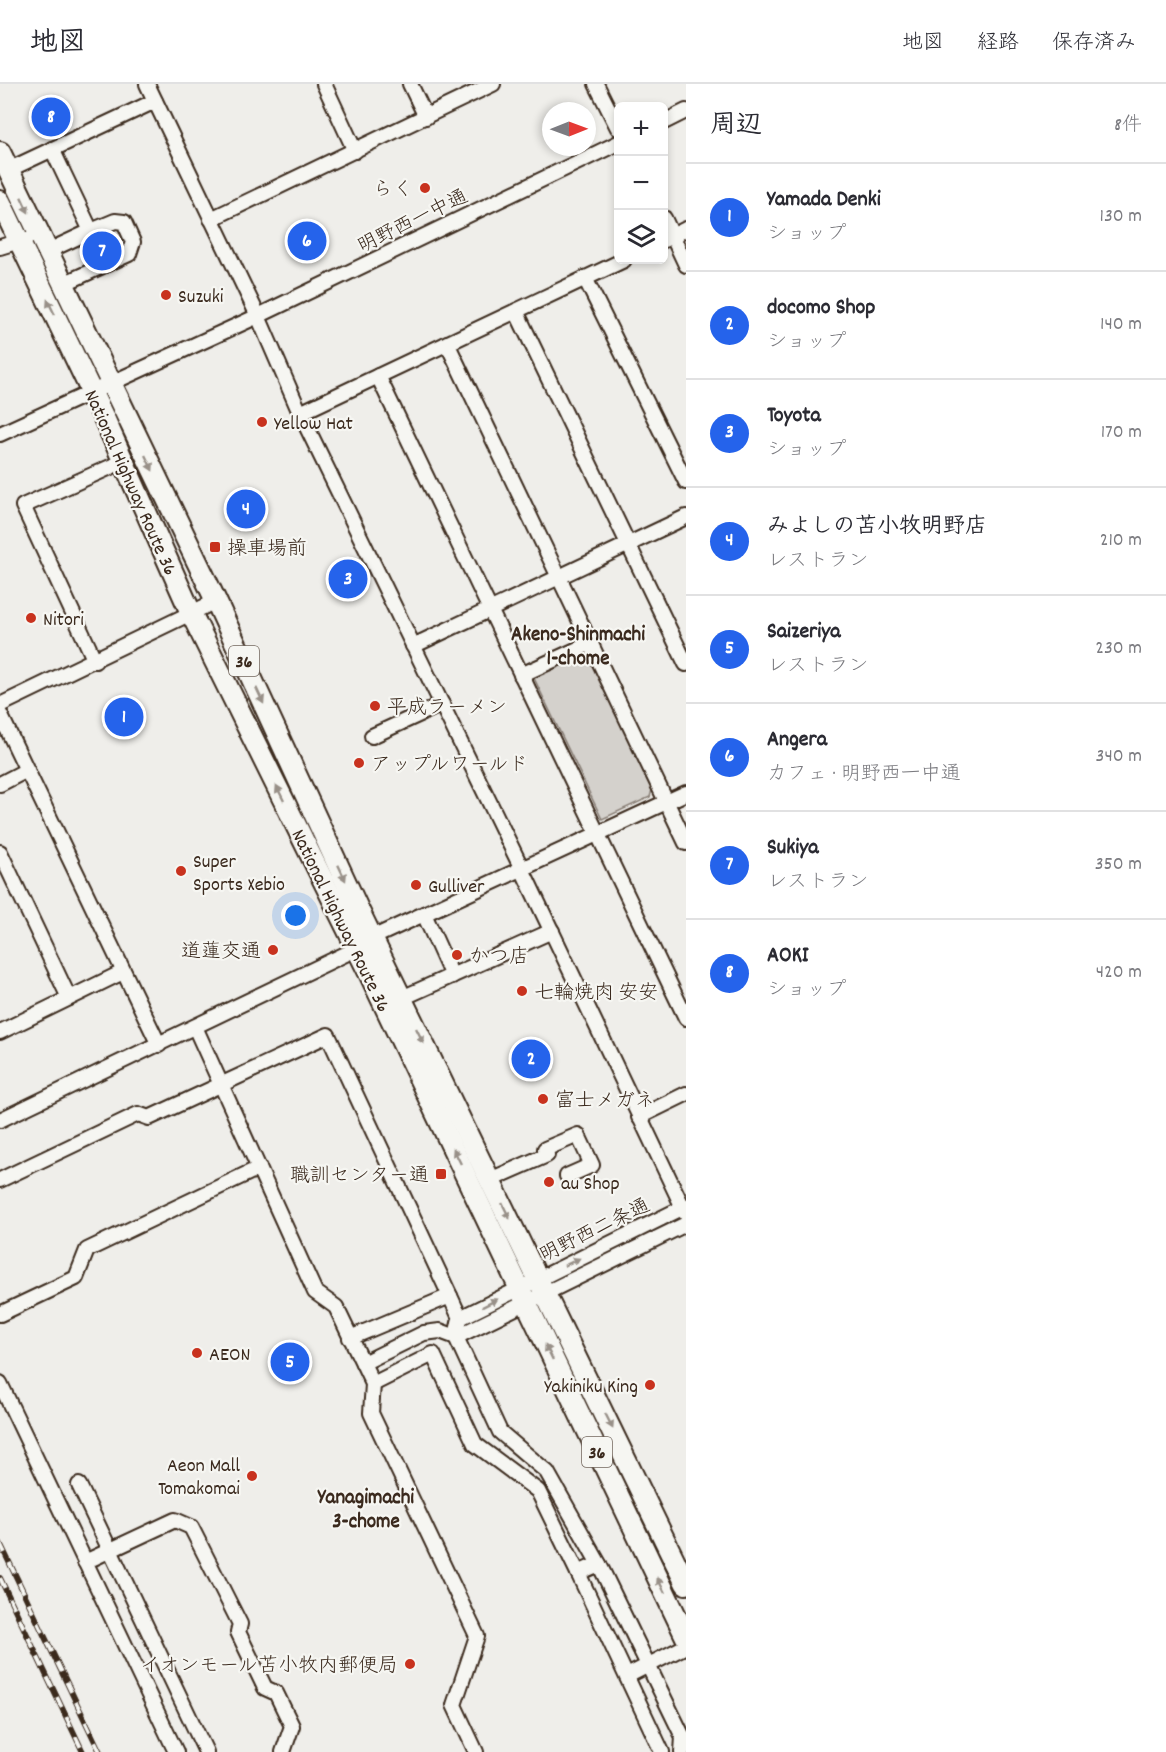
<!DOCTYPE html>
<html lang="ja">
<head>
<meta charset="utf-8">
<style>
  :root { --surface:#fff; --page:#f2f2f3; --text:#2b2b33; --muted:#7c7c81; --line:#e1e1e2; --accent:#2563eb }
  body { margin:0; font-family:Dekko,"Klee One",sans-serif; background:var(--page); color:var(--text) }
  .controls { position:absolute; right:18px; top:18px; display:grid; overflow:hidden; border-radius:9px; box-shadow:0 3px 9px #0003 }
  .controls button { width:54px; height:54px; display:grid; place-items:center; padding:0; border:0; border-bottom:2px solid var(--line); background:var(--surface); color:var(--text); font:30px sans-serif }
  .compass { position:absolute; left:542px; top:18px; width:54px; height:54px; border-radius:50%; background:var(--surface); box-shadow:0 3px 9px #0003; rotate:89deg }
  .you { position:absolute; left:296px; top:832px; width:21px; height:21px; margin:-15px; border:4px solid #fff; border-radius:50%; background:#1a73e8; box-shadow:0 0 0 9px #1a73e833 }
  .badge { display:grid; place-items:center; width:39px; height:39px; border-radius:50%; background:var(--accent); color:#fff; font-size:20px; font-weight:700 }
  .pin { position:absolute; translate:-50% -50%; border:3px solid #fff; box-shadow:0 2px 6px #0006 }
  .list { margin:0; padding:0; list-style:none }
  h2 { display:flex; justify-content:space-between; align-items:center; height:78px; margin:0; padding:0 24px; font-size:26px }
  h2 small { font-size:20px; font-weight:400; color:var(--muted) }
  .list li { display:grid; grid-template-columns:39px 1fr auto; gap:18px; align-items:center; box-sizing:border-box; height:108px; padding:0 24px; border-top:2px solid var(--line) }
  .list b { display:block; font-size:22px; white-space:nowrap }
  .list p { margin:0; font-size:20px; white-space:nowrap; color:var(--muted) }
  .list em { font-size:20px; font-style:normal; color:var(--muted) }
  .icon { flex:none; width:33px; height:33px; fill:none; stroke:currentColor; stroke-width:2; stroke-linecap:round; stroke-linejoin:round }
  .map { position:relative; flex:none; width:686px; height:1668px; overflow:hidden }
  header { display:flex; align-items:center; gap:36px; box-sizing:border-box; height:84px; padding:0 30px; background:var(--surface); border-bottom:2px solid var(--line) }
  header strong { font-size:28px }
  nav { display:flex; gap:33px; margin-inline-start:auto; font-size:21px }
  main { display:flex }
  aside { flex:1; background:var(--surface) }
  .map>svg:first-child { display:block }
</style>
</head>
<body>
<header>
<strong>地図</strong>
<nav><a>地図</a><a>経路</a><a>保存済み</a></nav>
</header>
<main>
<div class="map">
<svg width="686" height="1668" viewBox="0 0 686 1668">
  <rect width="100%" height="100%" fill="#efeeea"/>
  <filter id="ink" filterUnits="userSpaceOnUse"><feTurbulence type="fractalNoise" baseFrequency=".0167" numOctaves="2"/><feDisplacementMap in="SourceGraphic" scale="12" xChannelSelector="R" yChannelSelector="G"/><feConvolveMatrix kernelMatrix="1 2 1 2 8 2 1 2 1" color-interpolation-filters="sRGB"/></filter>
  <g filter="url(#ink)">
    <polygon fill="#d4d1cc" stroke="#887e75" stroke-width="1.5" points="583,568 590,569 652,706 650,713 602,735 533,592"/>
    <g fill="none" stroke-linecap="round" stroke-linejoin="round">
      <g stroke="#3b2a1e" stroke-width="18">
        <g id="minor">
          <polyline points="147,0 258,232 300,329 522,785 686,1130"/>
          <polyline points="324,0 355,67"/>
          <polyline points="410,0 426,33"/>
          <polyline points="596,0 618,44"/>
          <polyline points="664,38 686,27"/>
          <polyline points="8,86 155,17"/>
          <polyline points="664,134 686,181"/>
          <polyline points="211,135 493,0"/>
          <polyline points="664,156 686,145"/>
          <polyline points="0,163 26,155"/>
          <polyline points="48,167 91,147 52,65"/>
          <polyline points="585,194 686,398"/>
          <polyline points="63,200 129,170 133,158 124,138 115,137 91,147"/>
          <polyline points="516,227 686,580"/>
          <polyline points="447,259 686,759"/>
          <polyline points="378,292 686,934"/>
          <polyline points="300,329 624,176"/>
          <polyline points="0,350 258,232 618,59"/>
          <polyline points="413,562 686,433"/>
          <polyline points="95,577 23,422 124,377"/>
          <polyline points="521,591 591,559"/>
          <polyline points="0,621 216,517"/>
          <polyline points="0,630 159,961"/>
          <polyline points="372,652 442,620"/>
          <polyline points="0,700 27,686"/>
          <polyline points="0,768 69,914"/>
          <polyline points="424,830 452,892"/>
          <polyline points="402,914 552,847"/>
          <polyline points="195,943 315,1208 336,1223 373,1300 371,1329 477,1552 454,1621 476,1668"/>
          <polyline points="0,948 123,888"/>
          <polyline points="639,1033 686,1010"/>
          <polyline points="0,1036 356,865 374,853 686,709"/>
          <polyline points="0,1096 138,1030 149,1034 328,951 450,1212"/>
          <polyline points="490,1096 547,1071 545,1065 578,1051 592,1081 567,1092"/>
          <polyline points="0,1230 76,1194 87,1166 259,1084"/>
          <polyline points="460,1234 686,1122"/>
          <polyline points="350,1254 450,1212 460,1234 456,1253 500,1348 547,1388 599,1480 648,1581 683,1653 682,1668"/>
          <polyline points="363,1279 424,1249 440,1247 456,1253 686,1140"/>
          <polyline points="0,1299 176,1668"/>
          <polyline points="373,1300 433,1270 475,1360 538,1407 578,1489"/>
          <polyline points="79,1401 206,1668"/>
          <polyline points="85,1478 175,1436 191,1443 240,1540 238,1548 265,1604 276,1609 292,1642 283,1668"/>
          <polyline points="599,1480 578,1489 662,1668"/>
          <polyline points="627,1592 686,1562"/>
        </g>
      </g>
      <g stroke="#3b2a1e" stroke-width="24">
        <g id="highway">
          <polyline points="0,68 216,517 360,829 686,1500"/>
          <polyline points="0,117 105,336 191,529 369,889 686,1553"/>
        </g>
      </g>
      <use href="#minor" stroke="#f6f6f2" stroke-width="14"/>
      <use href="#highway" stroke="#f6f6f2" stroke-width="20"/>
      <g stroke="#3b2a1e" stroke-width="6">
        <g id="rail">
          <polyline points="0,1459 100,1668"/>
          <polyline points="0,1494 83,1668"/>
        </g>
      </g>
      <use href="#rail" stroke="#f6f6f2" stroke-width="4" stroke-dasharray="11" stroke-linecap="butt"/>
    </g>
    <defs><path id="oneway-solid" d="M-6-.8H1V-3.2L6.5 0L1 3.2V.8H-6Z" transform="scale(1.5)"/></defs>
    <g fill="#989088">
      <use href="#oneway-solid" transform="translate(25 121) rotate(65)"/>
      <use href="#oneway-solid" transform="translate(51 223) rotate(-116)"/>
      <use href="#oneway-solid" transform="translate(149 379) rotate(64)"/>
      <use href="#oneway-solid" transform="translate(260 612) rotate(65)"/>
      <use href="#oneway-solid" transform="translate(280 709) rotate(-116)"/>
      <use href="#oneway-solid" transform="translate(342 789) rotate(65)"/>
      <use href="#oneway-solid" transform="translate(420 952) rotate(64)"/>
      <use href="#oneway-solid" transform="translate(457 1072) rotate(-116)"/>
      <use href="#oneway-solid" transform="translate(506 1127) rotate(64)"/>
      <use href="#oneway-solid" transform="translate(572 1178) rotate(-26)"/>
      <use href="#oneway-solid" transform="translate(490 1219) rotate(-27)"/>
      <use href="#oneway-solid" transform="translate(549 1268) rotate(-116)"/>
      <use href="#oneway-solid" transform="translate(609 1337) rotate(64)"/>
      <use href="#oneway-solid" transform="translate(661 1501) rotate(-116)"/>
    </g>
  </g>
  <g fill="#c8321e" stroke="#f6f6f2" stroke-width="2">
    <circle cx="425" cy="104" r="6"/>
    <circle cx="166" cy="211" r="6"/>
    <circle cx="262" cy="338" r="6"/>
    <rect x="209" y="457" width="12" height="12" rx="3"/>
    <circle cx="31" cy="534" r="6"/>
    <circle cx="375" cy="622" r="6"/>
    <circle cx="359" cy="679" r="6"/>
    <circle cx="181" cy="787" r="6"/>
    <circle cx="416" cy="801" r="6"/>
    <circle cx="273" cy="866" r="6"/>
    <circle cx="457" cy="871" r="6"/>
    <circle cx="522" cy="907" r="6"/>
    <circle cx="543" cy="1015" r="6"/>
    <rect x="435" y="1084" width="12" height="12" rx="3"/>
    <circle cx="549" cy="1098" r="6"/>
    <circle cx="197" cy="1269" r="6"/>
    <circle cx="650" cy="1301" r="6"/>
    <circle cx="252" cy="1392" r="6"/>
    <circle cx="410" cy="1580" r="6"/>
  </g>
  <g text-anchor="middle" stroke-width="4.5" stroke-linejoin="round" paint-order="stroke">
    <g fill="#f6f6f2" stroke="#73675e" stroke-width="1.5">
      <rect x="229" y="562" width="30" height="30" rx="4.5"/>
      <rect x="582" y="1353" width="30" height="30" rx="4.5"/>
    </g>
    <g font-size="18" font-weight="bold" fill="#3b2a1e">
      <text x="244" y="583">36</text>
      <text x="597" y="1374">36</text>
    </g>
    <g font-size="20" fill="#3b2a1e" stroke="#f6f6f2" text-anchor="start">
      <text x="413" y="111" text-anchor="end">らく</text>
      <text x="178" y="218">Suzuki</text>
      <text x="274" y="345">Yellow Hat</text>
      <text x="227" y="470">操車場前</text>
      <text x="43" y="541">Nitori</text>
      <text x="387" y="629">平成ラーメン</text>
      <text x="371" y="686">アップルワールド</text>
      <text x="193" y="783">Super<tspan x="193" dy="23">Sports Xebio</tspan></text>
      <text x="428" y="808">Gulliver</text>
      <text x="261" y="873" text-anchor="end">道蓮交通</text>
      <text x="469" y="878">かつ店</text>
      <text x="534" y="914">七輪焼肉 安安</text>
      <text x="555" y="1022">富士メガネ</text>
      <text x="429" y="1097" text-anchor="end">職訓センター通</text>
      <text x="561" y="1105">au Shop</text>
      <text x="209" y="1276">AEON</text>
      <text x="638" y="1308" text-anchor="end">Yakiniku King</text>
      <text x="240" y="1387" text-anchor="end">Aeon Mall<tspan x="240" dy="23">Tomakomai</tspan></text>
      <text x="398" y="1587" text-anchor="end">イオンモール苫小牧内郵便局</text>
    </g>
    <g font-size="20" fill="#3b2a1e" stroke="#f6f6f2">
      <text transform="translate(412 136) rotate(-26)" y="7">明野西一中通</text>
      <text transform="translate(132 398) rotate(66)" y="7">National Highway Route 36</text>
      <text transform="translate(342 836) rotate(64)" y="7">National Highway Route 36</text>
      <text transform="translate(594 1145) rotate(-26)" y="7">明野西二条通</text>
    </g>
    <g font-size="21" font-weight="bold" fill="#3b2a1e" stroke="#f6f6f2">
      <text x="578" y="556">Akeno-Shinmachi<tspan x="578" dy="24">1-chome</tspan></text>
      <text x="366" y="1419">Yanagimachi<tspan x="366" dy="24">3-chome</tspan></text>
    </g>
  </g>
</svg>
<div class="controls">
<button>+</button>
<button>−</button>
<button><svg class="icon" aria-label="layers" viewBox="0 0 24 24"><path d="M12 4l9 5-9 5-9-5zM3 14l9 5 9-5"/></svg></button>
</div>
<svg class="compass" viewBox="-18 -18 36 36"><path d="M0-13l5 13h-10z" fill="#e53935"/><path d="M0 13l5-13h-10z" fill="#7c7c81"/></svg>
<div class="you"></div>
<div class="pin badge" style="left:124px;top:633px">1</div>
<div class="pin badge" style="left:531px;top:975px">2</div>
<div class="pin badge" style="left:348px;top:495px">3</div>
<div class="pin badge" style="left:246px;top:425px">4</div>
<div class="pin badge" style="left:290px;top:1278px">5</div>
<div class="pin badge" style="left:307px;top:157px">6</div>
<div class="pin badge" style="left:102px;top:167px">7</div>
<div class="pin badge" style="left:51px;top:33px">8</div>
</div>
<aside>
<h2>周辺<small>8件</small></h2>
<ul class="list">
<li><span class="badge">1</span><div><b>Yamada Denki</b><p>ショップ</p></div><em>130 m</em></li>
<li><span class="badge">2</span><div><b>docomo Shop</b><p>ショップ</p></div><em>140 m</em></li>
<li><span class="badge">3</span><div><b>Toyota</b><p>ショップ</p></div><em>170 m</em></li>
<li><span class="badge">4</span><div><b>みよしの苫小牧明野店</b><p>レストラン</p></div><em>210 m</em></li>
<li><span class="badge">5</span><div><b>Saizeriya</b><p>レストラン</p></div><em>230 m</em></li>
<li><span class="badge">6</span><div><b>Angera</b><p>カフェ · 明野西一中通</p></div><em>340 m</em></li>
<li><span class="badge">7</span><div><b>Sukiya</b><p>レストラン</p></div><em>350 m</em></li>
<li><span class="badge">8</span><div><b>AOKI</b><p>ショップ</p></div><em>420 m</em></li>
</ul>
</aside>
</main>
</body>
</html>
